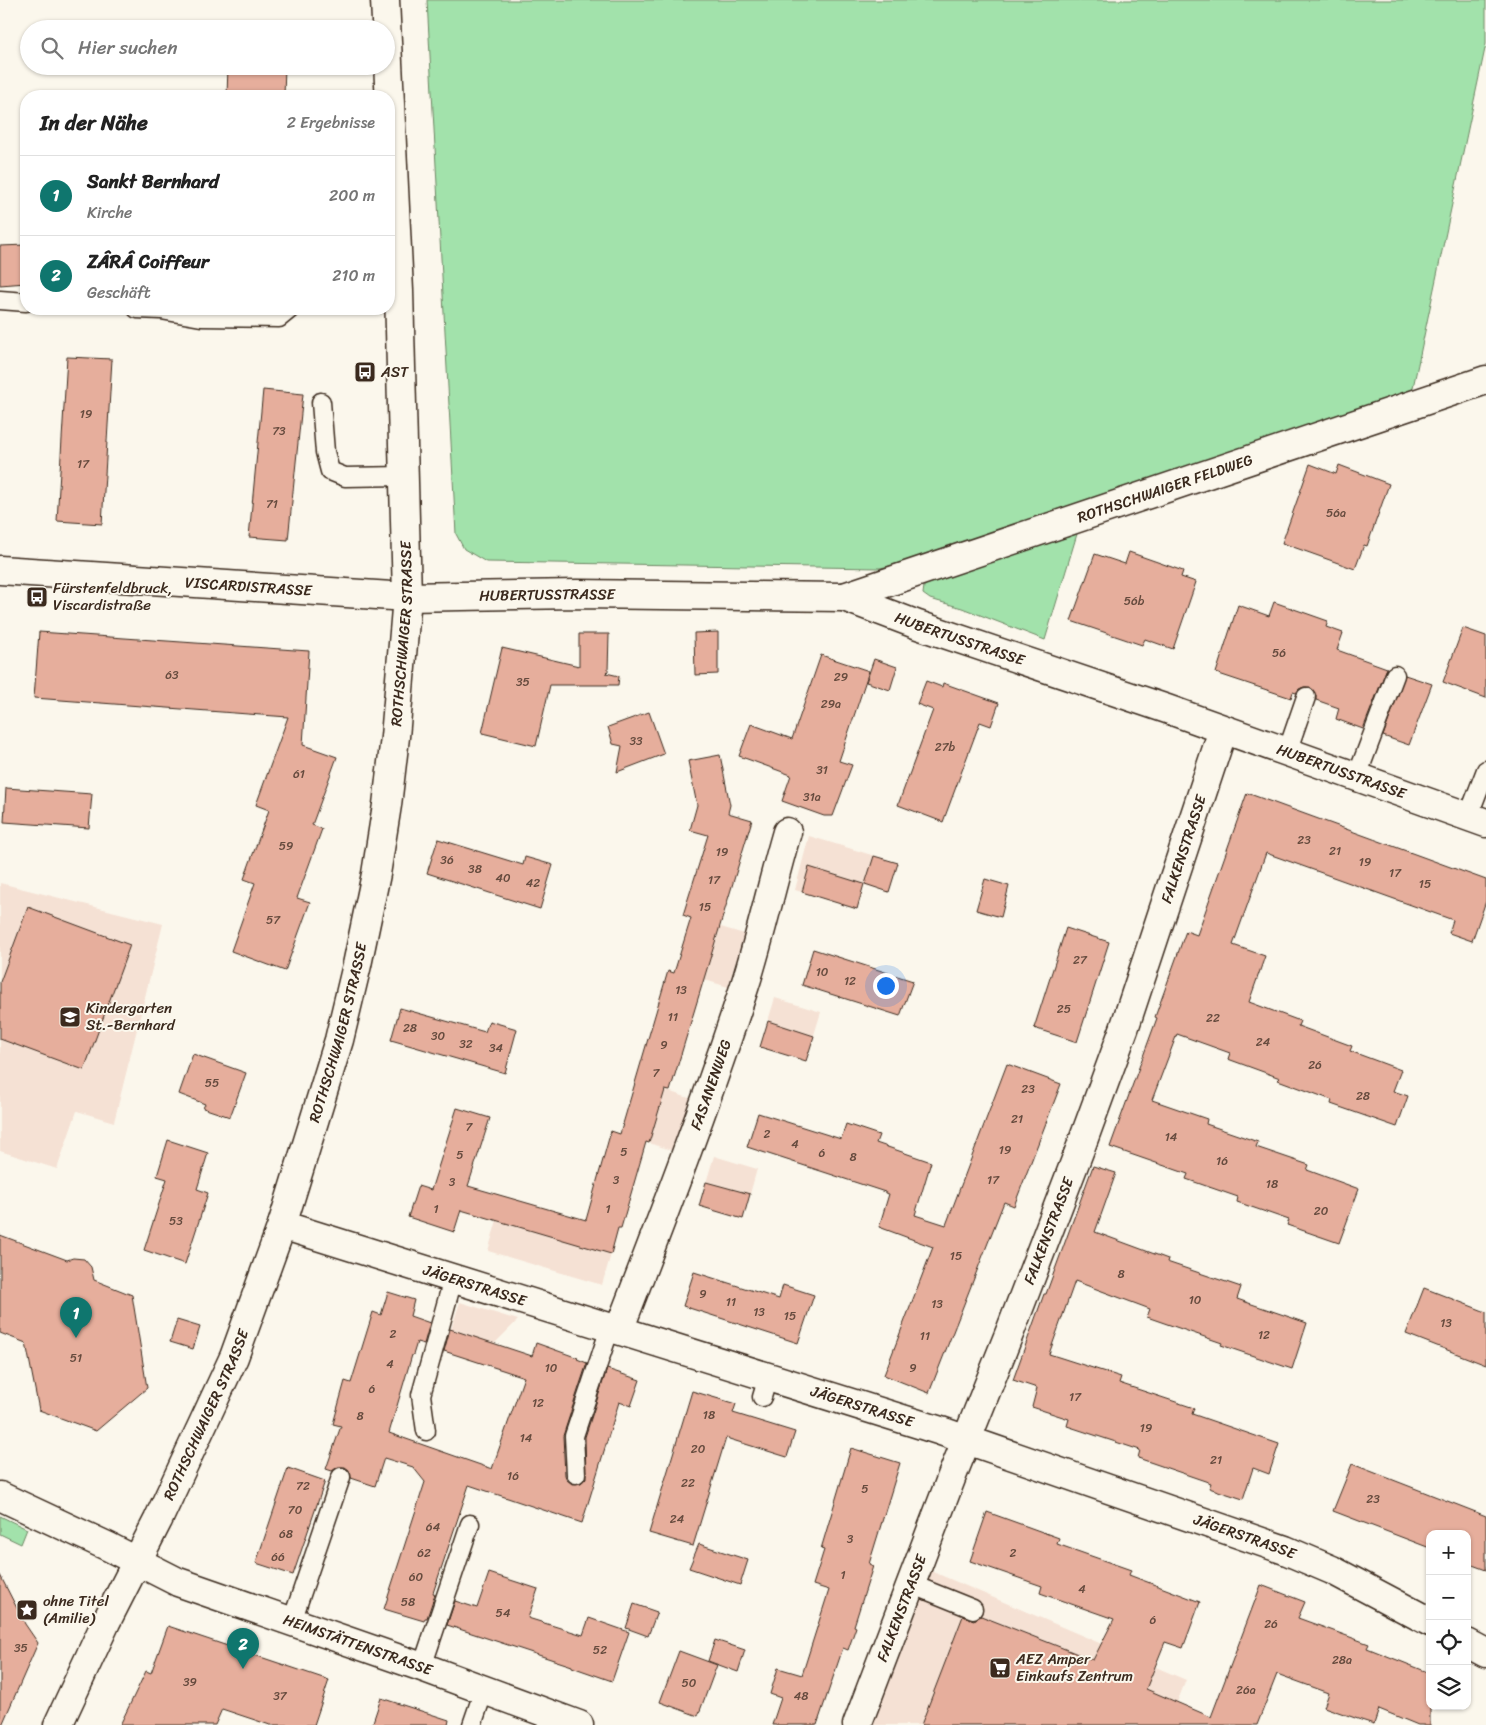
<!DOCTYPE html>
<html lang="de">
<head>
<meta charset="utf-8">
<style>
  :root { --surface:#fff; --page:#f6f6f6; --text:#222; --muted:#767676; --line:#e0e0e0; --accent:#0f766e }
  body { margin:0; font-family:Sriracha,sans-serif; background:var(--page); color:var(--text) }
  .controls { position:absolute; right:15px; bottom:15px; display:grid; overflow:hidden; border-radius:10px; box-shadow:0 1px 4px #0004 }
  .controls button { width:45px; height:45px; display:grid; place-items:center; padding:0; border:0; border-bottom:1px solid var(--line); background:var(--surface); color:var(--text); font:25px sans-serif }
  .you { position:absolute; left:885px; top:985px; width:18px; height:18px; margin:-12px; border:4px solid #fff; border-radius:50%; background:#1a73e8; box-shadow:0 0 0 8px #1a73e833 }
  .badge { display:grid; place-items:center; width:32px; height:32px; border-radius:50%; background:var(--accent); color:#fff; font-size:16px; font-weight:700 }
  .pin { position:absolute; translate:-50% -41px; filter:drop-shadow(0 1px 2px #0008) }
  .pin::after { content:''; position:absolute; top:26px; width:18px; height:15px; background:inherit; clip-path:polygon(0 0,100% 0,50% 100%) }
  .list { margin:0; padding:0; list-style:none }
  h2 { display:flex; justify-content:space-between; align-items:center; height:65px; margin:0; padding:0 20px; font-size:21px }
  h2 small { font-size:16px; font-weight:400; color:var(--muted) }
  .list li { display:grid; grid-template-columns:32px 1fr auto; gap:15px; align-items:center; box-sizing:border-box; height:80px; padding:0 20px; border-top:1px solid var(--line) }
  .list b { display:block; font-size:19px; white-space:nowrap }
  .list p { margin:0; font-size:16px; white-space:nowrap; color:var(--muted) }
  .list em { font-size:16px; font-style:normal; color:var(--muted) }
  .icon { flex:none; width:28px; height:28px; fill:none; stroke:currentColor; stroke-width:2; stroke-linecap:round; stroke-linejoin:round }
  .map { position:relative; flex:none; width:1486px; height:1725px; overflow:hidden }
  .search { position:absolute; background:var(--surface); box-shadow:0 1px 4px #0004; left:20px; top:20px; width:375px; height:55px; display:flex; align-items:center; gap:12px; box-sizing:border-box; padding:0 18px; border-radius:28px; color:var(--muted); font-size:19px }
  .panel { position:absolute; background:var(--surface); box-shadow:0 1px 4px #0004; left:20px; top:90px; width:375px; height:225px; border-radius:20px }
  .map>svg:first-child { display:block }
</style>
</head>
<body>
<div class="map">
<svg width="1486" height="1725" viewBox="0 0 1486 1725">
  <rect width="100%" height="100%" fill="#fbf7ec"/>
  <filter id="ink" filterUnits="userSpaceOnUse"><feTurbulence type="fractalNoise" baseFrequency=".02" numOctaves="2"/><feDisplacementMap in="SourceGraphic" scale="10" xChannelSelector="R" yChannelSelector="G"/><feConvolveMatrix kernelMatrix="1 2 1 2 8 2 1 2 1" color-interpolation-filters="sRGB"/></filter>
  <g filter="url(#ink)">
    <g fill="#f5e1d4">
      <polygon points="809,836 898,863 889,892 864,885 857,909 795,890"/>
      <polygon points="0,883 163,924 114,1122 77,1111 57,1169 0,1151"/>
      <polygon points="691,918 744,934 728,987 675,971"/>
      <polygon points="775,998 821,1012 806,1061 760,1047"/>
      <polygon points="637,1081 692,1099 674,1151 621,1134"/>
      <polygon points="714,1156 757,1169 743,1219 699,1206"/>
      <polygon points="504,1196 618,1230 602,1285 488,1251"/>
      <polygon points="460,1302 518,1320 495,1343 488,1365 444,1350"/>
      <polygon points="924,1568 1186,1680 1168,1725 867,1725"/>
    </g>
    <g fill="#a2e2ab" stroke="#6e8664">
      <polygon points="427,0 1486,0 1486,44 1411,397 924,559 880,568 486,562 464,549 456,534"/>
      <polygon points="1077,534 1045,640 962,608 930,599 923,594 924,586 936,578"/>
      <polygon points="0,1516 27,1529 21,1544 0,1534"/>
    </g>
    <g fill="#e6ae9c" stroke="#3b2a1e">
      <polygon points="228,66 285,66 284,96 227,96"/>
      <polygon points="26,245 26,283 0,285 0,246"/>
      <polygon points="67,357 112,359 102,524 57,521"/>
      <polygon points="263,390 303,394 288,540 249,537"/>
      <polygon points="1310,464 1336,474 1339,465 1389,484 1367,546 1364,545 1355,569 1282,543"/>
      <polygon points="1129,552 1183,571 1181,577 1196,582 1173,649 1145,639 1142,645 1071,621 1095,554 1125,564"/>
      <polygon points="1274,602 1328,621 1326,627 1343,633 1337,650 1387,668 1363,729 1336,719 1339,708 1316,700 1316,695 1310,687 1304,687 1299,689 1296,693 1293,692 1291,698 1216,673 1238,605 1269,616"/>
      <polygon points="1463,628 1486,636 1486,698 1443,682"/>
      <polygon points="39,632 309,651 303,745 337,757 312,825 322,829 297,898 310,902 285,971 231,951 255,883 244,879 269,810 256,805 288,717 34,698"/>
      <polygon points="718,632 718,674 695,675 694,633"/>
      <polygon points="579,634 609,634 608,671 606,673 619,676 618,685 550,685 536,746 482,733 502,648 579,666"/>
      <polygon points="821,655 869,671 839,761 852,765 833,816 824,816 782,801 791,775 739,756 751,724 792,739"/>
      <polygon points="874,659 897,667 890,690 866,682"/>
      <polygon points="1405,675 1432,684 1409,745 1383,736"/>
      <polygon points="926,681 942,687 943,683 999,703 991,726 980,722 943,822 898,805 933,710 917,704"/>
      <polygon points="649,712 664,754 617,772 622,746 613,744 608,727"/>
      <polygon points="720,755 730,805 728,813 752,820 670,1091 665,1090 649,1143 646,1142 621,1228 618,1228 611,1254 461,1210 454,1232 408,1217 418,1186 431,1190 457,1108 490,1118 468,1186 586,1220 611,1131 620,1134 668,971 674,973 691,918 683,915 708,835 690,830 697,805 688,761"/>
      <polygon points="6,788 92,794 89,828 4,822"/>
      <polygon points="1247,793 1486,880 1486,901 1472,941 1449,933 1453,920 1266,853 1233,945 1265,956 1249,1002 1300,1021 1298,1026 1352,1046 1350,1051 1401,1070 1393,1091 1408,1096 1397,1127 1331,1104 1332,1100 1278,1080 1280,1078 1228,1059 1230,1053 1177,1034 1152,1100 1207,1119 1206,1124 1258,1142 1256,1147 1309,1165 1307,1170 1359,1189 1339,1243 1287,1225 1289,1220 1237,1202 1238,1197 1186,1179 1188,1174 1110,1147 1157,1018 1155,1017 1186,931 1197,935"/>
      <polygon points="438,839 523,865 525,857 553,865 540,909 427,873"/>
      <polygon points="874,856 898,863 889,892 865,884"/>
      <polygon points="809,867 864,884 857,909 802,892"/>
      <polygon points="985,879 1009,886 1001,917 976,910"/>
      <polygon points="28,907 130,945 84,1070 0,1039 0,982"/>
      <polygon points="1066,928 1109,942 1077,1042 1034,1028"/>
      <polygon points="813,949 913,981 900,1016 802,985"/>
      <polygon points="400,1008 485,1032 489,1021 517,1029 505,1073 391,1040"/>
      <polygon points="768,1021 814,1036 806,1061 760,1047"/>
      <polygon points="193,1054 246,1073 230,1117 203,1108 205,1104 179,1094"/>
      <polygon points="1007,1064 1061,1084 1014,1206 1004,1202 929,1393 884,1375 933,1247 879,1227 889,1194 885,1193 885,1192 747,1147 758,1113 841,1139 846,1124 879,1135 876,1143 931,1162 915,1215 946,1225"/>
      <polygon points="168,1140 208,1153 197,1189 208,1193 185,1264 144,1250 167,1179 157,1176"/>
      <polygon points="1093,1166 1116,1173 1095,1232 1168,1259 1167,1262 1241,1287 1237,1299 1307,1323 1292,1369 1221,1345 1222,1343 1147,1317 1150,1309 1075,1281 1049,1354 1121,1377 1119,1383 1194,1408 1192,1414 1279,1444 1269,1474 1253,1468 1243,1499 1209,1488 1211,1483 1138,1458 1140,1450 1067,1426 1069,1419 1032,1407 1037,1388 1013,1380 1044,1294 1046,1294"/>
      <polygon points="706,1182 750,1194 743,1219 699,1206"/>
      <polygon points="0,1235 67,1260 73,1258 84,1259 91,1267 94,1280 132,1295 147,1388 96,1431 39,1410 26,1343 0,1333"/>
      <polygon points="694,1272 779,1299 783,1285 814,1295 798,1343 683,1306"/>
      <polygon points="1424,1288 1486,1312 1486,1365 1406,1334"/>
      <polygon points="388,1292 414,1300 410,1316 430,1323 424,1344 417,1342 413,1355 412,1355 389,1433 409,1440 492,1469 524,1377 444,1351 450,1329 532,1356 536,1343 578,1358 577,1359 587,1363 563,1436 565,1475 567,1480 572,1484 581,1483 586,1478 585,1437 607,1369 640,1380 631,1406 619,1402 582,1523 469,1485 433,1593 435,1594 427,1618 425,1618 424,1621 384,1609 425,1482 413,1467 384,1458 375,1486 351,1478 349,1470 345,1467 338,1467 332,1471 326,1469 341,1426 333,1424 345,1381 351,1383 373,1312 381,1315"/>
      <polygon points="177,1320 200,1327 193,1349 170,1342"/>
      <polygon points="692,1391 736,1404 733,1413 795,1432 787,1457 726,1438 693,1546 649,1533"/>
      <polygon points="851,1448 900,1463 869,1564 873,1566 854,1626 856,1627 848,1650 843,1648 817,1725 772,1725 781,1698 770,1694 778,1668 802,1675 829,1590 813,1585 824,1550 821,1549"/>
      <polygon points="1352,1464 1486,1516 1486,1570 1467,1563 1467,1534 1430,1534 1430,1548 1333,1511"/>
      <polygon points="288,1468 325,1481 293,1575 256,1563"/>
      <polygon points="987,1512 1059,1538 1057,1544 1131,1570 1129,1575 1200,1602 1183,1648 1165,1642 1146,1689 1211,1717 1261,1585 1305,1602 1298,1618 1369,1644 1367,1648 1430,1673 1430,1725 1418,1725 1379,1709 1374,1724 1358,1719 1324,1707 1329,1693 1277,1674 1257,1725 921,1725 963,1616 974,1620 981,1616 1093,1660 1114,1619 1040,1593 1042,1586 970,1561"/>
      <polygon points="699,1544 748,1560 740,1585 689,1568"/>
      <polygon points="489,1573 538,1589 528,1618 583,1635 589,1618 629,1632 612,1681 572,1667 572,1666 447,1625 455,1601 477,1608"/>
      <polygon points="0,1575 25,1624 38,1643 2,1725 0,1725"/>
      <polygon points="634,1604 657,1612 648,1636 626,1628"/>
      <polygon points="168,1626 329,1680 314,1725 270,1725 222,1709 215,1725 120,1725 146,1671 151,1673"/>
      <polygon points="715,1640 745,1650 738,1672 708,1661"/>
      <polygon points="679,1651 717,1665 698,1716 660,1702"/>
      <polygon points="381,1698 449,1720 448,1725 372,1725"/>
    </g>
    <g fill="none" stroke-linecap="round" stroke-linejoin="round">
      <g stroke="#3b2a1e" stroke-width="21">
        <g id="service">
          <polyline points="0,300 26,302"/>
          <polyline points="137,309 161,310 201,317 279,318 290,309"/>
          <polyline points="321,402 325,452 330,471 345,477 404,476"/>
          <polyline points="1287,752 1306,697"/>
          <polyline points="1357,776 1395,675"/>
          <polyline points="1468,817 1486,770"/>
          <polyline points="762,1397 768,1377"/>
          <polyline points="426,1431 421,1395 453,1279"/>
          <polyline points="576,1474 574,1436 610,1328"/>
          <polyline points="911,1584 973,1609"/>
          <polyline points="292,1621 341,1477"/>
          <polyline points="422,1667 470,1524"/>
          <polyline points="472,1725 484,1690"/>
        </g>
      </g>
      <g stroke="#3b2a1e" stroke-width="31">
        <g id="minor">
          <path id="s1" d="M 0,570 L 407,597 L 577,594 L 844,597 L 918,625 L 1167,709 L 1486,823"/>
          <path id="s2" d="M 844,597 L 1486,380"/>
          <path id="s3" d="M 282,1225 L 941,1431 L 1285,1550 L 1332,1570 L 1430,1622"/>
          <path id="s4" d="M 619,1330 C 663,1216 707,1102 745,985 C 761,935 772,883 787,832"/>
          <path id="s5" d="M 0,1496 L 109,1547 L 178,1582 L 422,1667 L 579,1725"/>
          <polyline points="1467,1643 1486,1653"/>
          <path id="s6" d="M 58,1725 L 106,1622 L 158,1520 L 234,1357 L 282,1225 L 339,1040 L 357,965 L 376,874 L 387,805 L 395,737 L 407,597 L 399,291 L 385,0"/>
          <path id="s7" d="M 857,1725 L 952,1476 L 1011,1329 L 1080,1149 L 1124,1029 L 1223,730"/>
        </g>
      </g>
      <use href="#service" stroke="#fbf7ec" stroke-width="18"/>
      <use href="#minor" stroke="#fbf7ec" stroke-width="28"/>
    </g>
  </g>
  <defs>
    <g id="bus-square" transform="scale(1.125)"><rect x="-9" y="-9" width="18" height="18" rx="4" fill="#3b2a1e" stroke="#fbf7ec"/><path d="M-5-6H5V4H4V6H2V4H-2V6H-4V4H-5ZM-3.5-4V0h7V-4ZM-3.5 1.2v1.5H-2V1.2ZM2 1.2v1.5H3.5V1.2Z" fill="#fff"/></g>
    <g id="school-square" transform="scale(1.125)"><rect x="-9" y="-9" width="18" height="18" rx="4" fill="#3b2a1e" stroke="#fbf7ec"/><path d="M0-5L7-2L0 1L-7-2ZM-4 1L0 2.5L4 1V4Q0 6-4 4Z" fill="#fff"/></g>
    <g id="sight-square" transform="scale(1.125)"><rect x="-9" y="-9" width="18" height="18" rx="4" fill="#3b2a1e" stroke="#fbf7ec"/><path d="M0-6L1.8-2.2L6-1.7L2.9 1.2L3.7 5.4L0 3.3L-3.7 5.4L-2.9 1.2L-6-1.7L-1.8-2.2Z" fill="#fff"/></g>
    <g id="supermarket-square" transform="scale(1.125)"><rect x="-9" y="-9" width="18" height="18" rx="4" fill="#3b2a1e" stroke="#fbf7ec"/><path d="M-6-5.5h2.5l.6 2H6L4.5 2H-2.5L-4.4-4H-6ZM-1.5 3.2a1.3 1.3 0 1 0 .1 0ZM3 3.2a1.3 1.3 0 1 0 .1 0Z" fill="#fff"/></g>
  </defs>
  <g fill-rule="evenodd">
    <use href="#bus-square" x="365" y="372"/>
    <use href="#bus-square" x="37" y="597"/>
    <use href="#school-square" x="70" y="1017"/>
    <use href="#sight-square" x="27" y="1610"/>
    <use href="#supermarket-square" x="1000" y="1668"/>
  </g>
  <g text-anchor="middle" stroke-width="4" stroke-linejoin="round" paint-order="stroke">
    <g font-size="12" fill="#664b3e">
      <text x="86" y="418">19</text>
      <text x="279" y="435">73</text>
      <text x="83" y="468">17</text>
      <text x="272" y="508">71</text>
      <text x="1336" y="517">56a</text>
      <text x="1134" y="605">56b</text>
      <text x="1279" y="657">56</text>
      <text x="172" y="679">63</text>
      <text x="841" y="681">29</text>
      <text x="523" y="686">35</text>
      <text x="831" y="708">29a</text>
      <text x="636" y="745">33</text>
      <text x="945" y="751">27b</text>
      <text x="822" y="774">31</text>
      <text x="299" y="778">61</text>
      <text x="812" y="801">31a</text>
      <text x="1304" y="844">23</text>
      <text x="286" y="850">59</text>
      <text x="1335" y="855">21</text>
      <text x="722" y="856">19</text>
      <text x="447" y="864">36</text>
      <text x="1365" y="866">19</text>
      <text x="475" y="873">38</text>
      <text x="1395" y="877">17</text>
      <text x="503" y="882">40</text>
      <text x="714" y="884">17</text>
      <text x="533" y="887">42</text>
      <text x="1425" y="888">15</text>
      <text x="705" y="911">15</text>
      <text x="273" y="924">57</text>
      <text x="1080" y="964">27</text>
      <text x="822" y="976">10</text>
      <text x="850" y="985">12</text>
      <text x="681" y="994">13</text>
      <text x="1064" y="1013">25</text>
      <text x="673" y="1021">11</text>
      <text x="1213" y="1022">22</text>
      <text x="410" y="1032">28</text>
      <text x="438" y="1040">30</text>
      <text x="1263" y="1046">24</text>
      <text x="466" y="1048">32</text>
      <text x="664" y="1049">9</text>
      <text x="496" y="1052">34</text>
      <text x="1315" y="1069">26</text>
      <text x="656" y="1077">7</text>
      <text x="212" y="1087">55</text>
      <text x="1028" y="1093">23</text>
      <text x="1363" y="1100">28</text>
      <text x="1017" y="1123">21</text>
      <text x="469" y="1131">7</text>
      <text x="767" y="1138">2</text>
      <text x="1171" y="1141">14</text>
      <text x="795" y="1148">4</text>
      <text x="1005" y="1154">19</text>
      <text x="624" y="1156">5</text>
      <text x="822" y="1157">6</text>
      <text x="460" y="1159">5</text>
      <text x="853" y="1161">8</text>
      <text x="1222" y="1165">16</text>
      <text x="616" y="1184">3</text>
      <text x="993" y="1184">17</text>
      <text x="452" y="1186">3</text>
      <text x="1272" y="1188">18</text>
      <text x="436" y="1213">1</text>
      <text x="608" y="1213">1</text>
      <text x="1321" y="1215">20</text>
      <text x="176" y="1225">53</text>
      <text x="956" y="1260">15</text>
      <text x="1121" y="1278">8</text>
      <text x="703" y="1298">9</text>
      <text x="1195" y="1304">10</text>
      <text x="731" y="1306">11</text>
      <text x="937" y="1308">13</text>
      <text x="759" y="1316">13</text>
      <text x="790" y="1320">15</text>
      <text x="1446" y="1327">13</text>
      <text x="393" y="1338">2</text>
      <text x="1264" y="1339">12</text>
      <text x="925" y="1340">11</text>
      <text x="76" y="1362">51</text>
      <text x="390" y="1368">4</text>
      <text x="551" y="1372">10</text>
      <text x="913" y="1372">9</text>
      <text x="372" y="1393">6</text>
      <text x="1075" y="1401">17</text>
      <text x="538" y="1407">12</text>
      <text x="709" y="1419">18</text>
      <text x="360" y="1420">8</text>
      <text x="1146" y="1432">19</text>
      <text x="526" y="1442">14</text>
      <text x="698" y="1453">20</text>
      <text x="1216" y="1464">21</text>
      <text x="513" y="1480">16</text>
      <text x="688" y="1487">22</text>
      <text x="303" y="1490">72</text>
      <text x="865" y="1493">5</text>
      <text x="1373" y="1503">23</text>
      <text x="295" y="1514">70</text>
      <text x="677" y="1523">24</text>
      <text x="433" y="1531">64</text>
      <text x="286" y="1538">68</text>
      <text x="850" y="1543">3</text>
      <text x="424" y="1557">62</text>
      <text x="1013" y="1557">2</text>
      <text x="278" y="1561">66</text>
      <text x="843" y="1579">1</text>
      <text x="416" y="1581">60</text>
      <text x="1082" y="1593">4</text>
      <text x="408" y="1606">58</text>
      <text x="503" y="1617">54</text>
      <text x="1153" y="1624">6</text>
      <text x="1271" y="1628">26</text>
      <text x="21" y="1652">35</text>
      <text x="600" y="1654">52</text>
      <text x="1342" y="1664">28a</text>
      <text x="190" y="1686">39</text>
      <text x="689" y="1687">50</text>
      <text x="1246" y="1694">26a</text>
      <text x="280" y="1700">37</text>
      <text x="801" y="1700">48</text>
    </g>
    <g font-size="15" fill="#3b2a1e" stroke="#fbf7ec" text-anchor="start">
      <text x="381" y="377">AST</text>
      <text x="53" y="593">Fürstenfeldbruck,<tspan x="53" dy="17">Viscardistraße</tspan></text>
      <text x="86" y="1013">Kindergarten<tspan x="86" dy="17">St.-Bernhard</tspan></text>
      <text x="43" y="1606">ohne Titel<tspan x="43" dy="17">(Amilie)</tspan></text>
      <text x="1016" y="1664">AEZ Amper<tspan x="1016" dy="17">Einkaufs Zentrum</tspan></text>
    </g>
    <g font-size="15" fill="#3b2a1e" stroke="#fbf7ec">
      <text dy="5" stroke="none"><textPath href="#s2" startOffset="339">ROTHSCHWAIGER FELDWEG</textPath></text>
      <text dy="5" stroke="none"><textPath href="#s1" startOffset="249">VISCARDISTRASSE</textPath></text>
      <text dy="5" stroke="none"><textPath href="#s1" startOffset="548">HUBERTUSSTRASSE</textPath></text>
      <text dy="5" stroke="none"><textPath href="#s6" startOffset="1154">ROTHSCHWAIGER STRASSE</textPath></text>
      <text dy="5" stroke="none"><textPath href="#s1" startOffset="968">HUBERTUSSTRASSE</textPath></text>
      <text dy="5" stroke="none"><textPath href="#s1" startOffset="1372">HUBERTUSSTRASSE</textPath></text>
      <text dy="5" stroke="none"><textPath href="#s7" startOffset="935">FALKENSTRASSE</textPath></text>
      <text dy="5" stroke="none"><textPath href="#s6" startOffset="749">ROTHSCHWAIGER STRASSE</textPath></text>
      <text dy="5" stroke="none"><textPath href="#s4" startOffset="262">FASANENWEG</textPath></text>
      <text dy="5" stroke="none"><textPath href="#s7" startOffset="530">FALKENSTRASSE</textPath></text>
      <text dy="5" stroke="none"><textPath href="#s3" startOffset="202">JÄGERSTRASSE</textPath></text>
      <text dy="5" stroke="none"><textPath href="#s3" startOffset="608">JÄGERSTRASSE</textPath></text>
      <text dy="5" stroke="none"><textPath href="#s6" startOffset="344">ROTHSCHWAIGER STRASSE</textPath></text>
      <text dy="5" stroke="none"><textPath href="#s3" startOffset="1012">JÄGERSTRASSE</textPath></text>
      <text dy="5" stroke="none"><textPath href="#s7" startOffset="125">FALKENSTRASSE</textPath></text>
      <text dy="5" stroke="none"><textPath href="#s5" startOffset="388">HEIMSTÄTTENSTRASSE</textPath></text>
    </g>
  </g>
</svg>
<div class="controls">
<button>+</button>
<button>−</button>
<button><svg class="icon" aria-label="locate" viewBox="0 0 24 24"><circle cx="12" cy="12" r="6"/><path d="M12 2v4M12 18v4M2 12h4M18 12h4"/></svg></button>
<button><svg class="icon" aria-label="layers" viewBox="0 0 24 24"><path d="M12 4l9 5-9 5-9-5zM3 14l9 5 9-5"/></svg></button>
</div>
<div class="you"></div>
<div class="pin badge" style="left:76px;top:1338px">1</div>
<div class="pin badge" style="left:243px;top:1669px">2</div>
<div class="search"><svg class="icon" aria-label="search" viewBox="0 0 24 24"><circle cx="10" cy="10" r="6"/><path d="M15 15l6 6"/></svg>Hier suchen</div>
<section class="panel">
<h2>In der Nähe<small>2 Ergebnisse</small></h2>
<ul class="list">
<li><span class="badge">1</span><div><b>Sankt Bernhard</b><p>Kirche</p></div><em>200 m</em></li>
<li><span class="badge">2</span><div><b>ZÂRÂ Coiffeur</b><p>Geschäft</p></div><em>210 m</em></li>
</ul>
</section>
</div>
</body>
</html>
